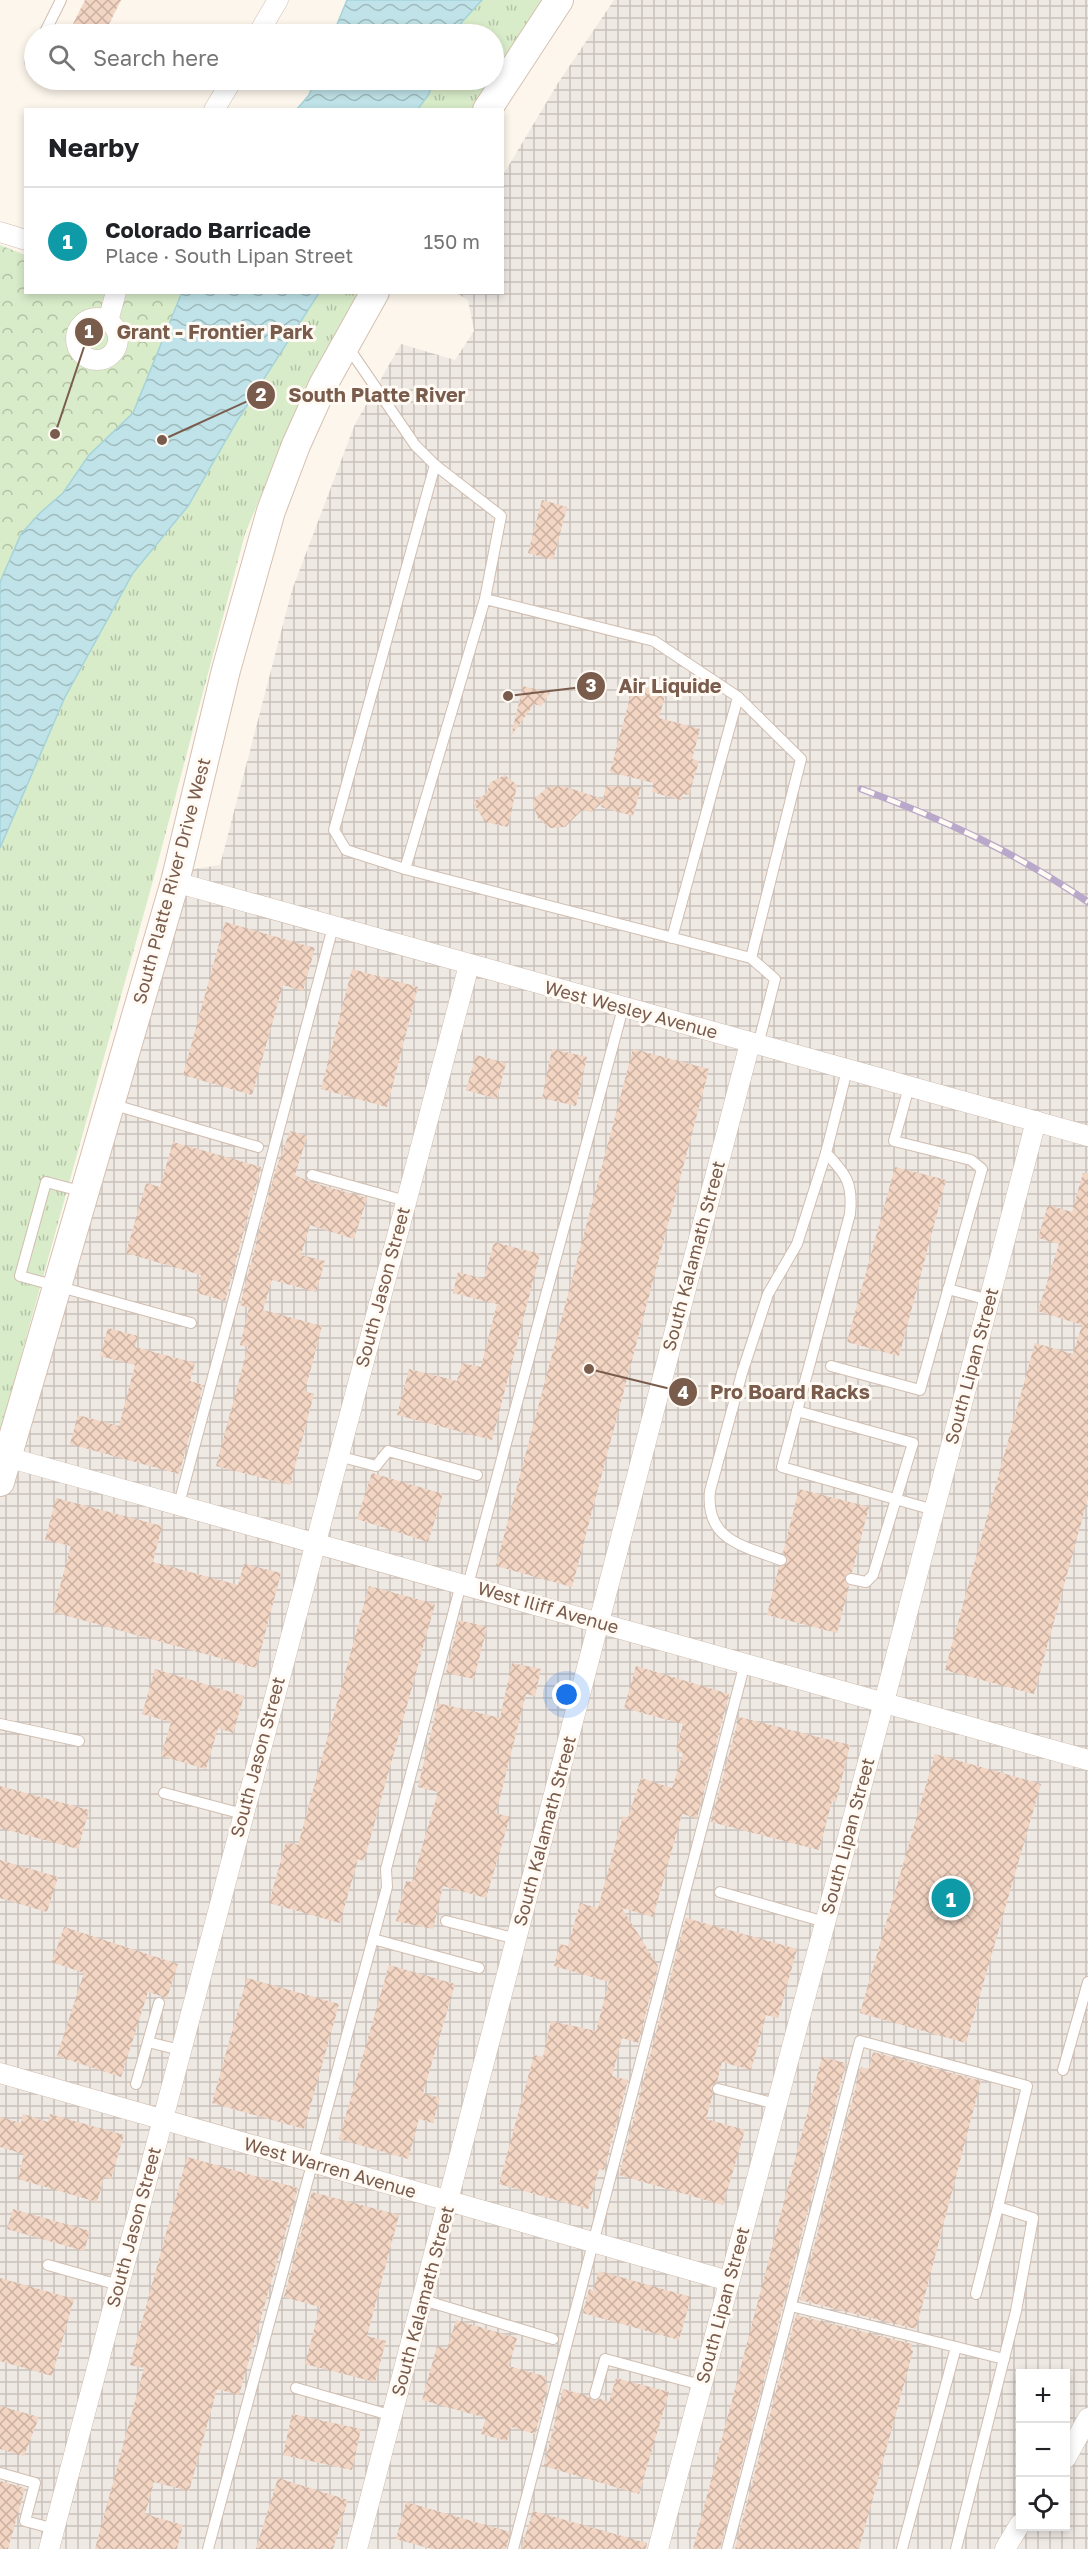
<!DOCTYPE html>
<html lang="en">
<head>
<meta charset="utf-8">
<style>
  :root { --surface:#fff; --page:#f6f6f6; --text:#202124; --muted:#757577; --line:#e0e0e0; --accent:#e76f51 }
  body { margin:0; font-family:"Golos Text",sans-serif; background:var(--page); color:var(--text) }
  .controls { position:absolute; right:18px; bottom:18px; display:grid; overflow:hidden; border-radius:0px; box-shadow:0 3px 9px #0003 }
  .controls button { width:54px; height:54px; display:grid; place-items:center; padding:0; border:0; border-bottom:2px solid var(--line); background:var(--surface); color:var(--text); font:30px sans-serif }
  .you { position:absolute; left:567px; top:1695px; width:21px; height:21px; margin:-15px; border:4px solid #fff; border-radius:50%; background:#1a73e8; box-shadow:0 0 0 9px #1a73e833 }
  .badge { display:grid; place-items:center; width:39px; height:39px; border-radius:50%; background:var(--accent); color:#fff; font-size:20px; font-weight:700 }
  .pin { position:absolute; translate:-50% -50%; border:3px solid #fff; box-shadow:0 2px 6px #0006 }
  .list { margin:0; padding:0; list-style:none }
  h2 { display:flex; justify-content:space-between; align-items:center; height:78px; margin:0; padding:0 24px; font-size:26px }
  h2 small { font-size:20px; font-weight:400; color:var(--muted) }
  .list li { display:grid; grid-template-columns:39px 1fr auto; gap:18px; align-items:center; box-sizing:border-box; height:108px; padding:0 24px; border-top:2px solid var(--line) }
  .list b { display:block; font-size:22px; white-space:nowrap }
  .list p { margin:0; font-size:20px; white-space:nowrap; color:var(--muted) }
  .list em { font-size:20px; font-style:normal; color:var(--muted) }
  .icon { flex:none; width:33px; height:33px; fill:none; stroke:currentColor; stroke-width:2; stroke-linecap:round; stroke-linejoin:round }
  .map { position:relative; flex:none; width:1088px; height:2549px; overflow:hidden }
  .search { position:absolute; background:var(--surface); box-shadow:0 3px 9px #0003; left:24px; top:24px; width:480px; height:66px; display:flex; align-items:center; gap:15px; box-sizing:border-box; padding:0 21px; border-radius:33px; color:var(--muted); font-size:22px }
  .panel { position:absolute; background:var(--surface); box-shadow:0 3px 9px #0003; left:24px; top:108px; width:480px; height:186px; border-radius:0px }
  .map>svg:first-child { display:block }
</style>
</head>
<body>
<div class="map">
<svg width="1088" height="2549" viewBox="0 0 1088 2549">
  <defs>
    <pattern id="industrial-grid" width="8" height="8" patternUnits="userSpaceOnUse" patternTransform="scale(1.5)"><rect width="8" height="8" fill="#efe9e4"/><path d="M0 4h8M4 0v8" fill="none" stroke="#c7c0bb"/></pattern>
    <pattern id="grass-tufts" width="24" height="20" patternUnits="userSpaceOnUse" patternTransform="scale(1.5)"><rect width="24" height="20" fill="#d8ecc9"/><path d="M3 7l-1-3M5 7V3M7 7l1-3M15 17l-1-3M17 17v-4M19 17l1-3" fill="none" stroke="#b4c2a5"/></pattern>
    <pattern id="park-crowns" width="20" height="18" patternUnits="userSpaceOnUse" patternTransform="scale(1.5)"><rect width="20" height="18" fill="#d8ecc9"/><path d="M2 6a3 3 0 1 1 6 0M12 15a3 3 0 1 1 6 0" fill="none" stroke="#b4c2a5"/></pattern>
    <pattern id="water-waves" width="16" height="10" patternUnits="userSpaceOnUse" patternTransform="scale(1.5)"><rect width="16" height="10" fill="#bfe3e8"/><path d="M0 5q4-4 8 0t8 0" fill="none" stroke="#a0bbbe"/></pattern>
    <pattern id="building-cross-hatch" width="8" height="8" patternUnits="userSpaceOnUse" patternTransform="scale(1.5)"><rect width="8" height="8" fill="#f3d5c3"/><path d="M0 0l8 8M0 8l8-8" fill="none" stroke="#cab0a1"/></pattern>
  </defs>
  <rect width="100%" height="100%" fill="#fdf6ec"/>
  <path fill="url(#industrial-grid)" fill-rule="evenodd" d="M 614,0 L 1088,0 L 1088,2549 L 0,2549 L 0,1457 L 162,874 L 220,865 L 292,590 L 355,424 L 401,344 L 455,360 L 474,331 L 468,300 L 456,293 L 502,292 L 503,175 L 558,83 ZM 1020,2374 L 1066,2374 L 1066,2526 L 1020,2526 Z"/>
  <g fill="url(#grass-tufts)">
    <polygon points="482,0 548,0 478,109 418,110 429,94 433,80 494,80 494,34 451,34"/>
    <polygon points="319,293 363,293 308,382 245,534 154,877 0,1432 0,848 65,697 133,573 188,506 237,421"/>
  </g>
  <polygon fill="url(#park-crowns)" points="0,245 25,255 26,292 182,293 133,413 89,455 63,493 40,513 21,534 0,582"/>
  <g fill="url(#water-waves)" stroke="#a5d3da" stroke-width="1.5">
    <polygon points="347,0 482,0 451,34 333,34"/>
    <polygon points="315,80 433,80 429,94 418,109 297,109 309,95"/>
    <polygon points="182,292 319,293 237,421 188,506 133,573 65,697 0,848 0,582 21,534 40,513 63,493 89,455 133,413"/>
  </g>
  <g fill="url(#building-cross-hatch)">
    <polygon points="85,0 121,0 104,34 68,34"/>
    <polygon points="542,500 567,507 553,560 528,553"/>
    <polygon points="634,683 666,692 659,718 700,729 692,759 699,761 689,795 683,794 681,800 652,792 654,783 610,772"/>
    <polygon points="523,686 550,693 541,706 534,704 511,736"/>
    <polygon points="505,775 517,785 508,827 485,822 473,802 486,794 491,782"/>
    <polygon points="563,786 603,799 606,786 641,787 633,816 601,807 602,803 591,812 582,810 565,827 550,828 538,818 533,805 534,799 548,787"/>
    <polygon points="225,922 315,948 303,991 283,985 252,1095 183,1075"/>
    <polygon points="352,969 418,987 387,1107 321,1089"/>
    <polygon points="552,1049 587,1057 576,1106 542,1098"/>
    <polygon points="633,1049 709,1069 572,1587 496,1566"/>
    <polygon points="476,1055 506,1063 497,1099 466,1090"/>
    <polygon points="290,1131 307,1136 295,1175 310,1182 367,1198 354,1239 310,1225 301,1255 325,1261 316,1292 272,1280 263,1310 322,1326 305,1391 314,1394 290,1485 216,1466 248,1347 240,1345 249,1308 240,1305 275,1172"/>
    <polygon points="173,1142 261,1167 225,1301 197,1293 201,1275 126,1253 146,1183 160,1187"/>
    <polygon points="895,1167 946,1180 899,1356 847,1342"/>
    <polygon points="1083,1173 1088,1173 1088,1498 1034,1694 945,1670 1035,1343 1073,1354 1082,1325 1038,1311 1059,1244 1038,1238 1048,1205 1072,1212"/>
    <polygon points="494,1242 540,1254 492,1440 397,1415 409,1369 457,1381 462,1363 481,1367 497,1304 453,1293 458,1272 484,1279"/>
    <polygon points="108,1328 138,1336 135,1347 195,1363 190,1381 203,1385 179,1474 70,1444 78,1415 119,1426 135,1365 100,1356"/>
    <polygon points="372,1473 443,1494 428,1542 357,1519"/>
    <polygon points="799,1489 869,1507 852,1572 844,1577 849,1586 837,1633 767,1615 779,1567 788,1562 783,1553"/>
    <polygon points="56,1498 162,1526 153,1562 238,1585 244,1564 281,1573 256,1668 53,1612 71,1546 45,1540"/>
    <polygon points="369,1586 435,1604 364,1861 358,1859 340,1923 269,1903 286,1842 298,1845"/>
    <polygon points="459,1620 487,1627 474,1679 446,1673"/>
    <polygon points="512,1663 541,1669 535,1696 526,1694 496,1813 510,1817 486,1898 443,1886 433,1929 396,1921 406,1881 412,1882 438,1792 418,1787 438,1703 500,1718"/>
    <polygon points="636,1666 729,1694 697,1818 682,1814 653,1917 622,1908 658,1966 638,2043 622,2038 612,2076 628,2080 604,2170 599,2169 588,2209 499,2184 534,2055 543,2057 551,2021 596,2031 609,1982 554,1966 560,1944 568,1946 580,1903 598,1908 623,1816 628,1818 641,1778 672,1788 683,1753 676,1751 683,1724 624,1708"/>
    <polygon points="155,1669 244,1696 233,1733 218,1728 206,1769 161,1756 171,1722 142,1714"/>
    <polygon points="739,1717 850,1745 836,1802 832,1801 819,1850 711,1822"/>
    <polygon points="935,1754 1041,1784 966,2043 860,2013"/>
    <polygon points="0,1786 89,1810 78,1849 0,1828"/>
    <polygon points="0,1860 58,1877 47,1912 0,1898"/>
    <polygon points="686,1918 797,1949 778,2018 766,2015 751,2070 722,2062 717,2082 711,2087 713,2094 706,2119 745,2130 723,2205 619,2175"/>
    <polygon points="64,1927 178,1964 167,1998 148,1992 121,2077 57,2056 84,1973 52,1962"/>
    <polygon points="389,1965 455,1984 423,2093 440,2098 433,2123 419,2119 408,2159 339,2139"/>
    <polygon points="247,1978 339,2004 304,2129 212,2103"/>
    <polygon points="873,2052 981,2081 916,2329 800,2300 861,2067 869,2069"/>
    <polygon points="822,2057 846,2063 720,2549 693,2549"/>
    <polygon points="23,2114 48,2122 50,2114 124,2135 111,2179 104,2177 97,2202 18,2179 24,2154 0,2147 0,2117 21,2123"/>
    <polygon points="187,2157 298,2188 239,2395 217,2389 189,2491 154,2482 145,2514 183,2525 177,2549 95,2549 144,2368 130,2365"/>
    <polygon points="312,2192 399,2215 367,2336 386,2341 375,2382 305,2364 320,2307 284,2297"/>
    <polygon points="13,2209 90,2231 84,2251 7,2229"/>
    <polygon points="599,2271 691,2297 679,2340 583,2313 589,2289 593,2291"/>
    <polygon points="0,2278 74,2299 52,2376 0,2361"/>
    <polygon points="796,2315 912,2344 911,2350 913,2351 859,2549 735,2549"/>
    <polygon points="456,2320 517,2338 509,2366 547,2377 545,2384 548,2385 535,2434 511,2427 507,2441 481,2434 486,2418 422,2400 437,2346 447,2349"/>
    <polygon points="616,2378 669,2392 639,2494 544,2466 563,2389 588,2396 594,2401 600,2399 609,2402"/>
    <polygon points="0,2406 39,2417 24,2456 0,2449"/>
    <polygon points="292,2414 361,2429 352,2470 283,2455"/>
    <polygon points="278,2478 348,2500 333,2549 256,2549"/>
    <polygon points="0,2481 25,2488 8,2549 0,2549"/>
    <polygon points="406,2502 510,2532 506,2549 432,2549 396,2539"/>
    <polygon points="533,2511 647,2543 646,2549 521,2549"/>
  </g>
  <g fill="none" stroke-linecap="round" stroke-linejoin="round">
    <g stroke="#d1beb0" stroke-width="12">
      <g id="lane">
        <polyline points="44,34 61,0"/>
        <polyline points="30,62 34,54"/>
        <polyline points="348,347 415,445 435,465"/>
        <polyline points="405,869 346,850 334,830 435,465 501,516 485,599"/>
        <polyline points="672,938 738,697"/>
        <polyline points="751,958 801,759 738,697 654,641 485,599 405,869 751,958 775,979 758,1045"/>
        <path d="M 847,1070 L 826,1153 C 847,1175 853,1184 850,1214 L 782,1467 L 934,1510"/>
        <polyline points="111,1104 258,1147"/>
        <polyline points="312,1175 406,1201"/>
        <polyline points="84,1192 46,1182 20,1276 191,1323"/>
        <polyline points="948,1289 989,1300"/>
        <polyline points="831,1366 920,1390 982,1169 971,1160 894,1141 909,1087"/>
        <polyline points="797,1411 913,1443 873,1575 866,1582 851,1579"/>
        <polyline points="338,1456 376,1466 388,1451 477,1475"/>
        <polyline points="179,1504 333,927"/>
        <path d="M 781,1560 C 743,1546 705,1540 710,1491 L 742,1373 L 768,1294 L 797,1244 L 826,1153"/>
        <polyline points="468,1585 623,1008"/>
        <polyline points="0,1724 79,1741"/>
        <polyline points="164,1793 243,1814"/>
        <polyline points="720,1892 825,1922"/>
        <polyline points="446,1921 517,1939"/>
        <polyline points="373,1939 479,1968"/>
        <polyline points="148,2042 180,2050"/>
        <polyline points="1063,2070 1088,1982"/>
        <polyline points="136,2084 159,2003"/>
        <polyline points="718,2089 776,2104"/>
        <polyline points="48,2265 119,2285"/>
        <polyline points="976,2294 998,2207"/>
        <polyline points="423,2300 553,2339"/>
        <polyline points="791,2306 956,2347 902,2549"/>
        <polyline points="956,2347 1004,2359"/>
        <polyline points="296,2388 393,2416"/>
        <polyline points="595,2394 605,2359 701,2385"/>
        <polyline points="0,2473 35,2483 25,2521 55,2529"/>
        <polyline points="208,2549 387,1887 386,1869 461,1584"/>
        <polyline points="513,2549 745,1663"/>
        <polyline points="727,2549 860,2041 1027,2086 998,2207 1033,2218 1016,2311 956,2549"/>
      </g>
    </g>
    <g stroke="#d1beb0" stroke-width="21">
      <g id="street">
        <polyline points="258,34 278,0"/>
        <polyline points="214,110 232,80"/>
        <polyline points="0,232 26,240"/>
        <circle cx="97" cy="339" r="21"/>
        <polyline points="108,321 116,292"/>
        <polyline points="175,882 1088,1136"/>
        <polyline points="7,1457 1088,1760"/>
        <polyline points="0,2073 729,2281"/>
        <polyline points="1066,2458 1088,2418"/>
        <polyline points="49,2549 469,965"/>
        <polyline points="357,2549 750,1043"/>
        <polyline points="658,2549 884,1702 1036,1121"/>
        <polyline points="1005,2549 1020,2524"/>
      </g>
    </g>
    <g stroke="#d6c0b0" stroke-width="30">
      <g id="secondary">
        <polyline points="487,110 559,0"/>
        <polyline points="0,1482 175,882 226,670 271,511 296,445 323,385 375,292"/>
      </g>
    </g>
    <use href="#lane" stroke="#fff" stroke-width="10"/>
    <use href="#street" stroke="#fff" stroke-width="20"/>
    <use href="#secondary" stroke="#fff" stroke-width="28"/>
    <g stroke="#b9a8c9" stroke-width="7">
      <path id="rail" d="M 861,789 C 943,819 1015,852 1088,902"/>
    </g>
    <use href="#rail" stroke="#fffaf3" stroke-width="4.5" stroke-dasharray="14" stroke-linecap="butt"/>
  </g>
  <g text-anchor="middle" stroke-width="6" stroke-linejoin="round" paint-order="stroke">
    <g font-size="18" fill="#7a5c4d" stroke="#fffaf3">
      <text transform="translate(172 881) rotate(-75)" y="6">South Platte River Drive West</text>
      <text transform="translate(631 1010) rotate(15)" y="6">West Wesley Avenue</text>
      <text transform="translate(694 1256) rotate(-75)" y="6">South Kalamath Street</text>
      <text transform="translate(383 1287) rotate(-75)" y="6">South Jason Street</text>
      <text transform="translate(972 1366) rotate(-75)" y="6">South Lipan Street</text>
      <text transform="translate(548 1608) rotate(16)" y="6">West Iliff Avenue</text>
      <text transform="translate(258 1757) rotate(-75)" y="6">South Jason Street</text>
      <text transform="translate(545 1831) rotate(-75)" y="6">South Kalamath Street</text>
      <text transform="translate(848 1836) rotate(-75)" y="6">South Lipan Street</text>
      <text transform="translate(330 2168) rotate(16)" y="6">West Warren Avenue</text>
      <text transform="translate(134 2227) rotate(-75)" y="6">South Jason Street</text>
      <text transform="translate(423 2301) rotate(-75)" y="6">South Kalamath Street</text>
      <text transform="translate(723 2305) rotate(-75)" y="6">South Lipan Street</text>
    </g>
  </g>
  <path fill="none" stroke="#7a5c4d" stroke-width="2" d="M55 434L89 332M162 440L261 395M508 696L591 686M589 1369L683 1392"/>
  <g fill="#7a5c4d" stroke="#fffaf3" stroke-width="2">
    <circle cx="55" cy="434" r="6"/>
    <circle cx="162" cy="440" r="6"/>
    <circle cx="508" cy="696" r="6"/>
    <circle cx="589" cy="1369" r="6"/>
    <circle cx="89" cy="332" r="15"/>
    <circle cx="261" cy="395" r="15"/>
    <circle cx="591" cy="686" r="15"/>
    <circle cx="683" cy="1392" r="15"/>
  </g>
  <g font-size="18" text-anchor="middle" font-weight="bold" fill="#fff">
    <text x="89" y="338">1</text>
    <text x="261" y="401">2</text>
    <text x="591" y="692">3</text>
    <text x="683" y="1399">4</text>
  </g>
  <g font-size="20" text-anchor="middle" font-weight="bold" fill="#7a5c4d" stroke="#fffaf3" stroke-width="6" stroke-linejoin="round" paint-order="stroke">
    <text x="215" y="339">Grant - Frontier Park</text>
    <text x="377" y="402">South Platte River</text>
    <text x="670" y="693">Air Liquide</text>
    <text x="790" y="1399">Pro Board Racks</text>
  </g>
</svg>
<div class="controls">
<button>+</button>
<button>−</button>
<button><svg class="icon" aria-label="locate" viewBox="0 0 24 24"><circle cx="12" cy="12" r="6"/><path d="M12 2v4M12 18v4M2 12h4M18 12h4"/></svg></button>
</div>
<div class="you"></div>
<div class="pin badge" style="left:951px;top:1898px;background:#0f9aa8">1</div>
<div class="search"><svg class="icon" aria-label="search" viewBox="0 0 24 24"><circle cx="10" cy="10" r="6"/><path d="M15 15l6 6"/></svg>Search here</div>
<section class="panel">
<h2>Nearby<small></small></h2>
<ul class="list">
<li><span class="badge" style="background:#0f9aa8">1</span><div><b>Colorado Barricade</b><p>Place · South Lipan Street</p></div><em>150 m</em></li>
</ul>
</section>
</div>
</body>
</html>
